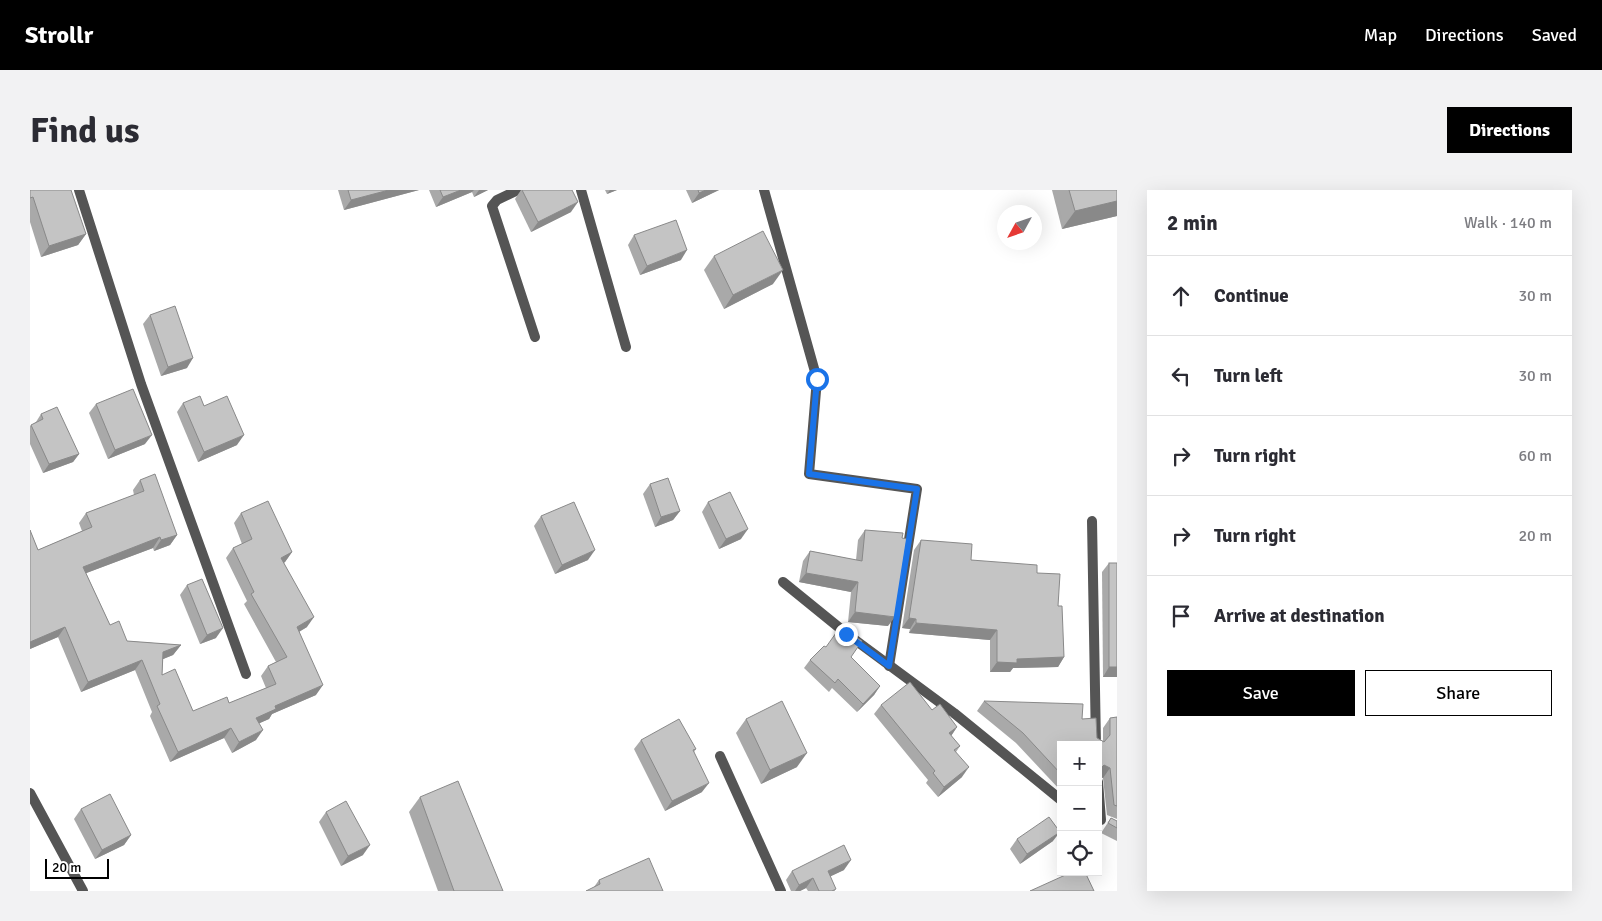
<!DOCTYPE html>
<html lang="en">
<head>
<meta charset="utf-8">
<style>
  :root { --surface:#fff; --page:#f2f2f3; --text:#2b2b33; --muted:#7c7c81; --line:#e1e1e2; --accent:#000 }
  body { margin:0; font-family:Signika,sans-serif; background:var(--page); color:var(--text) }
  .controls { position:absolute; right:15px; bottom:15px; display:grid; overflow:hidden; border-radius:0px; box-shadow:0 5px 20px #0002 }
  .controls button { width:45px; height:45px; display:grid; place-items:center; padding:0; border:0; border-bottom:1px solid var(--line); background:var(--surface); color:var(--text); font:25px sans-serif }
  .compass { position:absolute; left:967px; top:15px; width:45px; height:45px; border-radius:50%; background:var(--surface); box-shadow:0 5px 20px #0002; rotate:230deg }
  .scale { position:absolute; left:15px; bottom:12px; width:64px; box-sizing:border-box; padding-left:5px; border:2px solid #000; border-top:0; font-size:14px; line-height:18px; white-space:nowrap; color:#000; -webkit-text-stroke:4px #fff; paint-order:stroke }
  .stop { position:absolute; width:15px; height:15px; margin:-11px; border:4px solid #1a73e8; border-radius:50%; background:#fff }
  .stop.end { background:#1a73e8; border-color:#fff; box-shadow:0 1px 5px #0008 }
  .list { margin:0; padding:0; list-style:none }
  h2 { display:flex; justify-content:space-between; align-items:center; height:65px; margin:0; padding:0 20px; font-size:21px }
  h2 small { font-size:16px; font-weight:400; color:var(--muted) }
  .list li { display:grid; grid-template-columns:32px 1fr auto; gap:15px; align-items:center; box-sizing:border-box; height:80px; padding:0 20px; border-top:1px solid var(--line) }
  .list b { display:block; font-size:19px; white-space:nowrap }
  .list em { font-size:16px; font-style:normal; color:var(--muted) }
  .actions { display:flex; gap:10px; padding:15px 20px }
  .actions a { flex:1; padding:11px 0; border:1px solid var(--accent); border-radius:0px; text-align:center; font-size:18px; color:var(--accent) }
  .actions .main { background:var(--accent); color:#fff }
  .icon { flex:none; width:28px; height:28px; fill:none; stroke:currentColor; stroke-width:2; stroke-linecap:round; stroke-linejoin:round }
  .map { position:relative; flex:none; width:1087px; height:701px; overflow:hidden; border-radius:0px }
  header { display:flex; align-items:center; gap:30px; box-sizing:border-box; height:70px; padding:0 25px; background:var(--accent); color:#fff }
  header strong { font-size:24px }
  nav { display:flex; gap:28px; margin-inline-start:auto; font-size:18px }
  .intro { display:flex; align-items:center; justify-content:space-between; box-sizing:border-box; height:120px; padding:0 30px }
  h1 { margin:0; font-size:35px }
  .button { padding:12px 22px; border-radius:0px; background:var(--accent); color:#fff; font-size:18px; font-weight:700 }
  main { display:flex; gap:30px; padding:0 30px }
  aside { flex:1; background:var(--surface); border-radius:0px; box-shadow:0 5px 20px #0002 }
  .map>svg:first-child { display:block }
</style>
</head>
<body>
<header>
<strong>Strollr</strong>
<nav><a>Map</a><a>Directions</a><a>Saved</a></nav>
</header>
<div class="intro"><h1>Find us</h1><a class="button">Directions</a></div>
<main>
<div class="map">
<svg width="1087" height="701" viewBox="0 0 1087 701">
  <rect width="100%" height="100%" fill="#fff"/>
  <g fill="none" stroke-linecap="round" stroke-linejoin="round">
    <g stroke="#555" stroke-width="10">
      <polyline points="49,0 111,194 216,484"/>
      <polyline points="488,0 467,10 462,16 505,147"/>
      <polyline points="551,0 596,157"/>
      <polyline points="734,0 787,189 779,284 887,299 859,476"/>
      <polyline points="1062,331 1066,555"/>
      <polyline points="753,392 817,444 924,523 1031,610"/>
      <polyline points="690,566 751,701"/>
      <polyline points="1068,592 1071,630"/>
      <polyline points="0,603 53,701"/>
    </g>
  </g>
  <g fill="#a9a9a9">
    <polygon points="0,0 56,44 48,55 11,67 0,32"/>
    <polygon points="308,0 389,0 314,20"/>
    <polygon points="399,0 458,0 444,7 442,2 406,17"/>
    <polygon points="491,0 542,0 541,22 501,42 485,9"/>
    <polygon points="575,0 587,0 577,4"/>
    <polygon points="656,0 689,0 662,13"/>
    <polygon points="1022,0 1087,0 1087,26 1032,39"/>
    <polygon points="604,45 651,70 610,85 598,55"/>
    <polygon points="684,66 743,94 694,119 674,80"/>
    <polygon points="120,125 157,178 131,186 113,134"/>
    <polygon points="153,213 174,216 207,255 168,272 147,222"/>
    <polygon points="66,214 115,254 78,269 59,223"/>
    <polygon points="11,224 49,264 43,272 13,283 0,254 0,236 6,232"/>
    <polygon points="110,290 147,345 140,355 124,361 123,358 56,383 80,435 97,451 151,455 143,465 133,469 132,485 163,521 199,513 236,498 231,486 238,476 246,472 214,414 217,411 196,368 203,358 212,354 204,333 211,323 262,362 255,372 254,373 277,437 269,442 286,505 242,524 239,529 229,533 226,550 202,563 194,548 140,572 120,526 122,522 105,480 51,502 28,447 0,459 0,340 8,360 52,341 49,333 56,323 104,305 103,300"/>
    <polygon points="620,294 650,321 643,330 625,337 613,304"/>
    <polygon points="678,312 711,349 689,359 672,322"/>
    <polygon points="511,326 558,370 525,384 504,336"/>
    <polygon points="835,340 858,436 818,432 821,402 769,392 773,371 780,361 826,370 828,350"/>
    <polygon points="891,350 941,370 1007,383 1028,416 1034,467 1028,477 983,478 980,482 960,482 960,450 879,443 880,439 872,438 884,360"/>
    <polygon points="1079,373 1087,487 1073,487 1072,382"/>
    <polygon points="157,395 186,448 170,454 150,405"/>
    <polygon points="796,457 821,467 850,496 844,505 827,522 802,498 799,502 774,478 780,470"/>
    <polygon points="954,511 1052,529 1067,548 1073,551 1073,538 1080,528 1087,527 1087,629 1077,625 1073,588 1069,586 1070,614 1068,616 1068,555 1031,555 1031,601 986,553 947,521"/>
    <polygon points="851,515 902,520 927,537 921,546 930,556 926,562 932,587 908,607 896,593 898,590 844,524"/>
    <polygon points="716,529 767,577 731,594 706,543"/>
    <polygon points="611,550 666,559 664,562 672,602 635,621 604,559"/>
    <polygon points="390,607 473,701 408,701 379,622"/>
    <polygon points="51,619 101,645 94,655 65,669 44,629"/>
    <polygon points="296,622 333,665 311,676 289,632"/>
    <polygon points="1081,628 1087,631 1087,651 1071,643"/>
    <polygon points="987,649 1023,651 990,674 980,659"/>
    <polygon points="814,680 800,686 805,701 778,701 776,698 770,701 761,701 756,690 762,681"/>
    <polygon points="569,690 633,701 564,697"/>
  </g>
  <g fill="#898989">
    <polygon points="359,0 389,0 314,20 321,10"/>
    <polygon points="431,0 444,0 442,2 406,17 413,7"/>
    <polygon points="449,0 458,0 444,7"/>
    <polygon points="580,0 587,0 577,4"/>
    <polygon points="676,0 689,0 662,13 669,3"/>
    <polygon points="1087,11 1087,26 1032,39 1045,21"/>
    <polygon points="548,12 541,22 501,42 508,32"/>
    <polygon points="56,44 48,55 11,67 19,56"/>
    <polygon points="657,60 651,70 610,85 617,76"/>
    <polygon points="753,80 743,94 694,119 703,105"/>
    <polygon points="163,168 157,178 131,186 138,177"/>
    <polygon points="122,245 115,254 78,269 85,260"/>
    <polygon points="214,245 207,255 168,272 174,262"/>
    <polygon points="49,264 43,272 13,283 19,274"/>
    <polygon points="650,321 643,330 625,337 631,327"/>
    <polygon points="718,339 711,349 689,359 696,349"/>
    <polygon points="147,345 140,355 124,361 131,350"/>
    <polygon points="130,347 123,358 46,387 53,377"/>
    <polygon points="565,360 558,370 525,384 532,375"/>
    <polygon points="262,362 255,372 244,378 251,368"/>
    <polygon points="776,383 828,392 821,402 769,392"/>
    <polygon points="825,422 865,427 858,436 818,432"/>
    <polygon points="284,427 277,437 260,447 267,437"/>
    <polygon points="879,428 886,429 880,439 872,438"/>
    <polygon points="886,433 967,440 960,450 879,443"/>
    <polygon points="35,437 28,447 0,459 0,452"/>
    <polygon points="193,438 186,448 170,454 177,445"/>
    <polygon points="151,455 143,465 126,472 133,462"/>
    <polygon points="1034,467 1028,477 983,478 980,482 960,482 967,472 987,469"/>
    <polygon points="112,470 105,480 51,502 58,492"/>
    <polygon points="1079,477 1087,477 1087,487 1073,487"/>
    <polygon points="293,495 286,505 242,524 239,529 219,538 226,528 245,516"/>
    <polygon points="850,496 844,505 827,522 833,514"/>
    <polygon points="927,537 921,546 919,543"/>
    <polygon points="201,538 194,548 140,572 148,562"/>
    <polygon points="233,540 226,550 202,563 209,552"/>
    <polygon points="777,563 767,577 731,594 740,580"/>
    <polygon points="1074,575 1080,578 1073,588 1068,586 1068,580"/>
    <polygon points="939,577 932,587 908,607 914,597"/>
    <polygon points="679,593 672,602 635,621 642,611"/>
    <polygon points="1030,642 1023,651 990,674 997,664"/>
    <polygon points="101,645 94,655 65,669 72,660"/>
    <polygon points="340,655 333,665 311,676 318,666"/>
    <polygon points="821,670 814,680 791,691 798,681"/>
    <polygon points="783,688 776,698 770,701 765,701 769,695"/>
  </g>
  <g fill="#c4c4c4" stroke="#898989">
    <polygon points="0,0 41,0 56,44 19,56 3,7 0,8"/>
    <polygon points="318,0 359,0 321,10"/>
    <polygon points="410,0 431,0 413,7"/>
    <polygon points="492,0 542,0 548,12 508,32"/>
    <polygon points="668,0 676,0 669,3"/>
    <polygon points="1039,0 1087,0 1087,11 1045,21"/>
    <polygon points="646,30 657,60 617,76 604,45"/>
    <polygon points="733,41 753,80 703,105 684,66"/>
    <polygon points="145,116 163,168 138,177 120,125"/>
    <polygon points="103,199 122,245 85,260 66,214"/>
    <polygon points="170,206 174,216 197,206 214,245 174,262 153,213"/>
    <polygon points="27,217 49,264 19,274 1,235 13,229 11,224"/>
    <polygon points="125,284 147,345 131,350 130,347 53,377 80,435 89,431 97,451 151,455 133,462 132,485 145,479 163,521 197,507 199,513 246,494 238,476 257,467 221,404 224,402 203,358 222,349 211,323 238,311 262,362 251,368 284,427 267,437 293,495 245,516 246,519 226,528 233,540 209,552 201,538 148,562 127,516 130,514 112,470 58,492 35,437 0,452 0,340 8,360 62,337 56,323 114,301 110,290"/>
    <polygon points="638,288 650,321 631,327 620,294"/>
    <polygon points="700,302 718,339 696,349 678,312"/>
    <polygon points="544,312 565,360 532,375 511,326"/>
    <polygon points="835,340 873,343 872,348 877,349 865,427 825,422 828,392 776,383 780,361 832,371"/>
    <polygon points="891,350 942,354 941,370 1007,375 1007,383 1030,384 1028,416 1032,416 1034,467 987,469 987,473 967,472 967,440 886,433 886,429 879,428"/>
    <rect x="1079" y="373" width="8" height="104"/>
    <polygon points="172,389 193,438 177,445 157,395"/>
    <polygon points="811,436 832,451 821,467 850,496 833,514 808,489 805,493 780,470 794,456 796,457"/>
    <polygon points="880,492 902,520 910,514 927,537 919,543 930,556 924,560 939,577 914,597 903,583 905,581 851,515"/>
    <polygon points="752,511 777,563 740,580 716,529"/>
    <polygon points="954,511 1053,514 1052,529 1066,528 1067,548 1074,552 1080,545 1080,528 1087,527 1087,616 1084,615 1080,578 1074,575 1069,580 1070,614 1068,613 1068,555 1031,555 1031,584 993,543"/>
    <polygon points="649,529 666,559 663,560 679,593 642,611 611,550"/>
    <polygon points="428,591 473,701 424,701 390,607"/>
    <polygon points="80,604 101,645 72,660 51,619"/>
    <polygon points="316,611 340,655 318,666 296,622"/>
    <polygon points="1019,627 1030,642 997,664 987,649"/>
    <polygon points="1081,628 1087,631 1087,638 1078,633"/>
    <polygon points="814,655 821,670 798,681 806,699 802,701 789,701 783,688 769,695 762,681"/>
    <polygon points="619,668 633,701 556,701 570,694 569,690"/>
    <polygon points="1042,682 1055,682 1064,701 1000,701"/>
  </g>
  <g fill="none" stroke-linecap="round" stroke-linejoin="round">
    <polyline stroke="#1a73e8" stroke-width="6" points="787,189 779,284 887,299 859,476 816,444"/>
  </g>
</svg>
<div class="controls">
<button>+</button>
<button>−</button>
<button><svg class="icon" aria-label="locate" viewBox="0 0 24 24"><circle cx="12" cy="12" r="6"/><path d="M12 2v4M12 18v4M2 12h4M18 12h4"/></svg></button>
</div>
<svg class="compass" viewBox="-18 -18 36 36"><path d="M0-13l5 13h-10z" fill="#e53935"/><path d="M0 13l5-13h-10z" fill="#7c7c81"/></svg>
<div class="scale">20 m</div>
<div class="stop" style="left:787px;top:189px"></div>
<div class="stop end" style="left:816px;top:444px"></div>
</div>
<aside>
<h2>2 min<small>Walk · 140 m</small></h2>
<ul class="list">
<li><svg class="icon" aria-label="ahead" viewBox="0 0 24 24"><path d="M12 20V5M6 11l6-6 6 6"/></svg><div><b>Continue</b></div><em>30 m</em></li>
<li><svg class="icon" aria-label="left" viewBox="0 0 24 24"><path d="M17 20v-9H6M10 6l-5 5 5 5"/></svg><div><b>Turn left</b></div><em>30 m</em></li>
<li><svg class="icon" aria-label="right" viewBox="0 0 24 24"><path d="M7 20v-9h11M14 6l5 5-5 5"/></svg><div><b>Turn right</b></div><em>60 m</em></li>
<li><svg class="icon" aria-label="right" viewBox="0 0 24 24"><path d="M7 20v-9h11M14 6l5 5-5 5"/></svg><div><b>Turn right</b></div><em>20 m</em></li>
<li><svg class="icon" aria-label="arrive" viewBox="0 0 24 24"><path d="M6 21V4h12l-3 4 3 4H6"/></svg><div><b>Arrive at destination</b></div></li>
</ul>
<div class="actions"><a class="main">Save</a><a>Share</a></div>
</aside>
</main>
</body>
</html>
